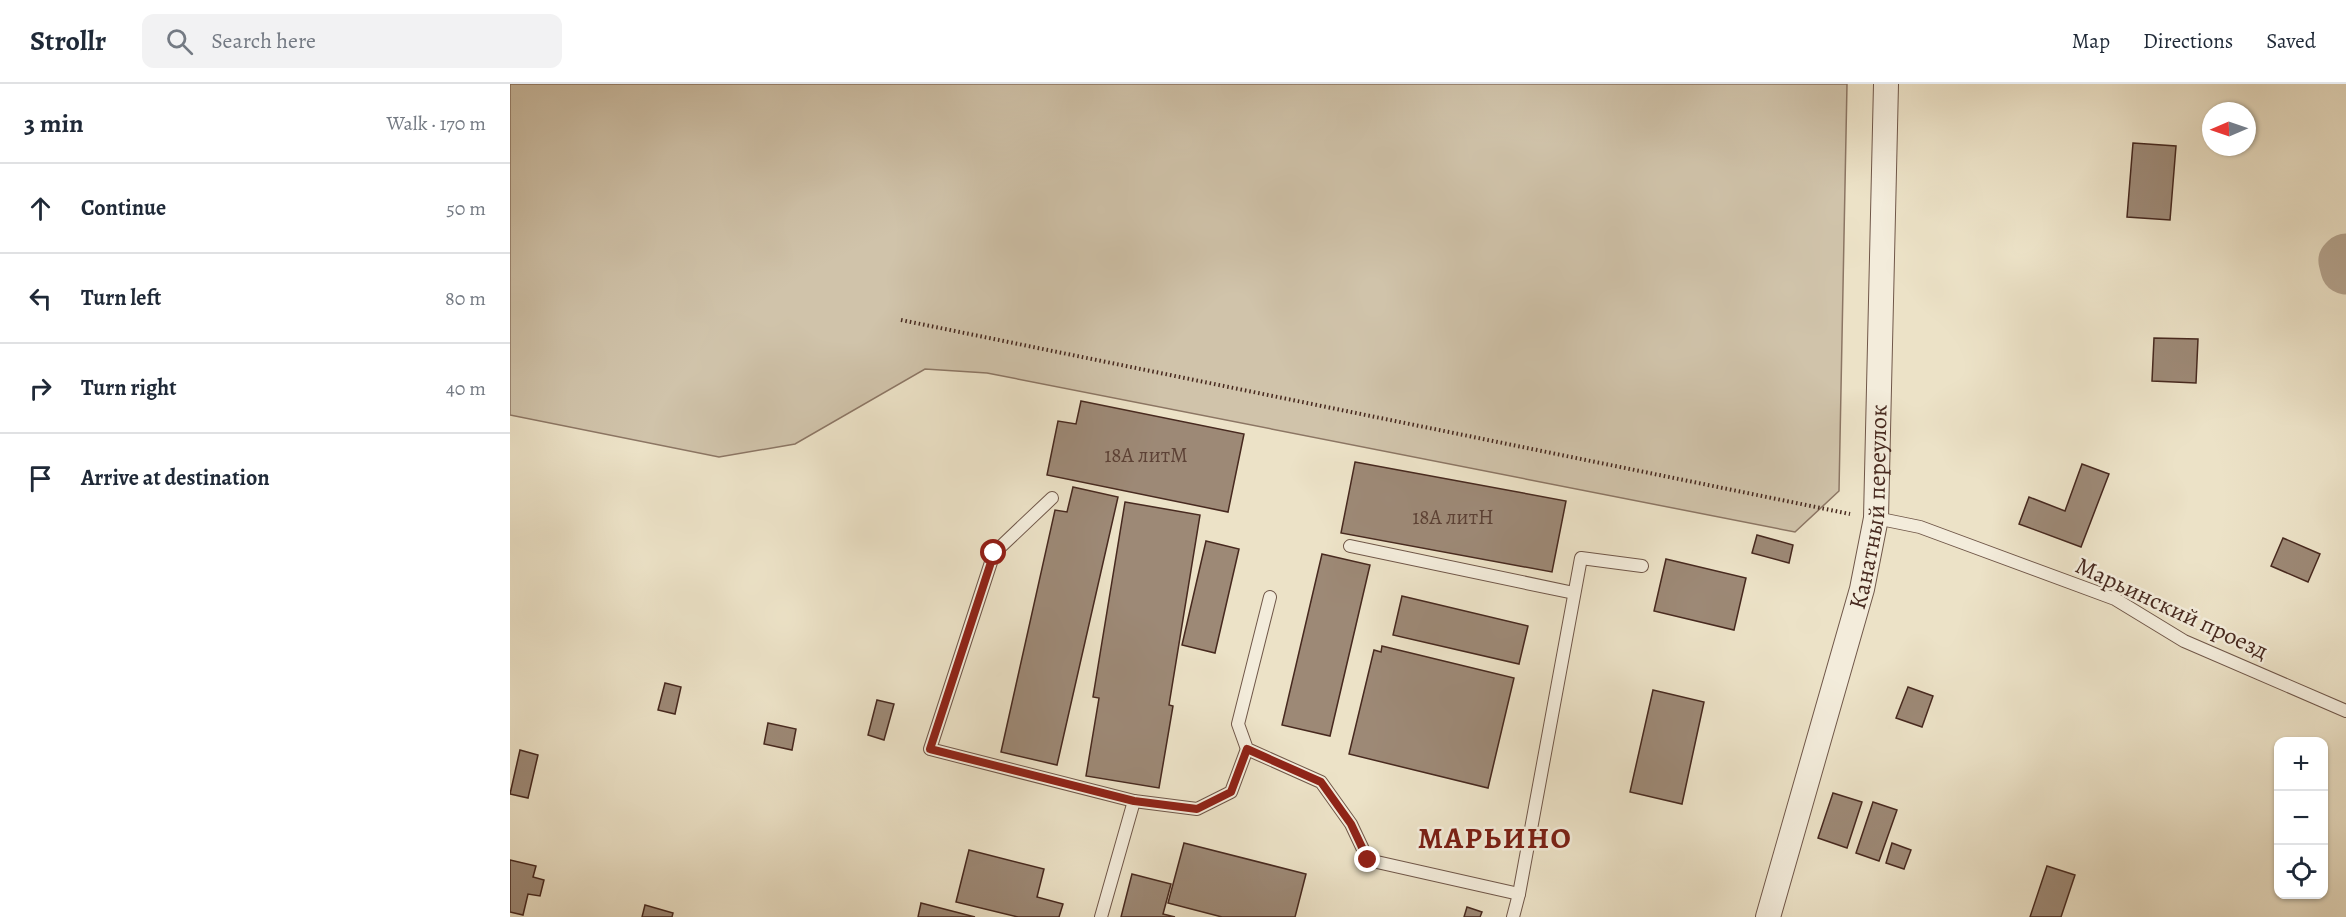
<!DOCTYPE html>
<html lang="en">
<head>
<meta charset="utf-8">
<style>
  :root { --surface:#fff; --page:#f2f2f3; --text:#1f2937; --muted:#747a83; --line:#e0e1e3 }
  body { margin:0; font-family:Alegreya,serif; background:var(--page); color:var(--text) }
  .controls { position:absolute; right:18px; bottom:18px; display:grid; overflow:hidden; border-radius:12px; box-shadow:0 2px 4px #0004 }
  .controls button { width:54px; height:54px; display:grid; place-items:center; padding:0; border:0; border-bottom:2px solid var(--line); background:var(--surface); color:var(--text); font:30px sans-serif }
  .compass { position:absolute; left:1692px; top:18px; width:54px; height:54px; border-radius:50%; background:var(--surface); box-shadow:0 2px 4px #0004; rotate:268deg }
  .stop { position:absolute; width:18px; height:18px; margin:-14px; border:4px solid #8f2418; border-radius:50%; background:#fff }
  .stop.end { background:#8f2418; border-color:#fff; box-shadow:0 2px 6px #0008 }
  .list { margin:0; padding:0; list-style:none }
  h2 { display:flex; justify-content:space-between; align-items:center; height:78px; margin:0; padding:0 24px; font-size:26px }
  h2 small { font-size:20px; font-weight:400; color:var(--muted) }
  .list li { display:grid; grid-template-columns:39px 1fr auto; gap:18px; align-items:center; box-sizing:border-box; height:90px; padding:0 24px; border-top:2px solid var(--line) }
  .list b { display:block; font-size:22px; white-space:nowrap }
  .list em { font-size:20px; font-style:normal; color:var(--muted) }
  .icon { flex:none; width:33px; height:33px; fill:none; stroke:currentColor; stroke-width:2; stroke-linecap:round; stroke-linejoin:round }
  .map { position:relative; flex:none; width:1836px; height:833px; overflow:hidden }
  header { display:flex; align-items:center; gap:36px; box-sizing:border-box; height:84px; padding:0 30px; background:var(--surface); border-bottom:2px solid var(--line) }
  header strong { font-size:28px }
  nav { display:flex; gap:33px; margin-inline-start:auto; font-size:21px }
  .search { width:420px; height:54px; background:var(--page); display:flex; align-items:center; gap:15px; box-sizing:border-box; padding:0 21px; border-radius:12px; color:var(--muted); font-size:22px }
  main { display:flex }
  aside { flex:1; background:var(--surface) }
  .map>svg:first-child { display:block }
</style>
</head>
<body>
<header>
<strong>Strollr</strong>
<div class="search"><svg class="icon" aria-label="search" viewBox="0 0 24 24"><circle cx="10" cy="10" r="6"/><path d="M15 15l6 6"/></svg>Search here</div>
<nav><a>Map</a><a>Directions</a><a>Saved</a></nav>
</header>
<main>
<aside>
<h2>3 min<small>Walk · 170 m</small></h2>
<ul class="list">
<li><svg class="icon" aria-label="ahead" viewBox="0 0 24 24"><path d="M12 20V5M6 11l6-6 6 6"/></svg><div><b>Continue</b></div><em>50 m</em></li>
<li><svg class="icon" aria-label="left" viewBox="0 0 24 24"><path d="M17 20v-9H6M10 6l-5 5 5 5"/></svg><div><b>Turn left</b></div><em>80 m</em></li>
<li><svg class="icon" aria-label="right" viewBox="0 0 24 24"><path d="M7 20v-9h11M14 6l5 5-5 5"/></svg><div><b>Turn right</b></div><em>40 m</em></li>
<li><svg class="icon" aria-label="arrive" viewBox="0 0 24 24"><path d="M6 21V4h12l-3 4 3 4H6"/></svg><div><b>Arrive at destination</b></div></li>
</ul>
</aside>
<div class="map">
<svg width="1836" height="833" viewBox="0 0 1836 833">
  <rect width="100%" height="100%" fill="#ece2c7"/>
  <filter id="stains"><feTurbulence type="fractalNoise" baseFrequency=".00333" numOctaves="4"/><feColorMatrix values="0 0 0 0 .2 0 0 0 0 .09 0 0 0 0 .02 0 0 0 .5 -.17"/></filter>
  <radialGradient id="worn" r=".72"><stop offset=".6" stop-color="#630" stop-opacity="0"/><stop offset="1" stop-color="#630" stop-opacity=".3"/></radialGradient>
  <polygon fill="#d0c3aa" stroke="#8c7664" stroke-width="1.5" points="0,0 1337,0 1329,407 1285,448 477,289 415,285 285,360 209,373 0,331"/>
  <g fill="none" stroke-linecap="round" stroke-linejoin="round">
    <polyline stroke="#b4a38e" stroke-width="51" points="1836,175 1834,177 1836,185"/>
  </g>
  <g fill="#9d8976" stroke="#47291f" stroke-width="1.5">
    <polygon points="1623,59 1666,62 1660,136 1617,133"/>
    <polygon points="1644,254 1688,255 1686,299 1642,297"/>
    <polygon points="571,317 734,350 718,428 537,391 548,337 566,340"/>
    <polygon points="845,378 1056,417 1042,488 831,449"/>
    <polygon points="1572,380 1599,390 1571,463 1509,440 1519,413 1555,427"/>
    <polygon points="563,403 608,413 547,681 491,668 545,426 557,428"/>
    <polygon points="615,418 690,431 659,621 663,622 649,704 576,692 589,614 583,613"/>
    <polygon points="1247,451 1283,461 1279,479 1242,469"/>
    <polygon points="1773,454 1810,470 1798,498 1761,482"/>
    <polygon points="696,457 729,465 705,569 672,561"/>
    <polygon points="812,470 860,481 820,652 772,641"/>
    <polygon points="1156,475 1236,494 1224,546 1144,527"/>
    <polygon points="892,512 1018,542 1009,580 883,551"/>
    <polygon points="872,562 1004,594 978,704 839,670 864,566 871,568"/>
    <polygon points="155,599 171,603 165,630 148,626"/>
    <polygon points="1398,603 1423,612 1412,643 1386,634"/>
    <polygon points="1143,606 1194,618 1172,720 1120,708"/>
    <polygon points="367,616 384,620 374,656 358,651"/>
    <polygon points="258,639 286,645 282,666 254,660"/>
    <polygon points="10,666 28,671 18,714 0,710"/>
    <polygon points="1323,709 1352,718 1337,764 1308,754"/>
    <polygon points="1363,718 1387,726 1369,777 1346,769"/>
    <polygon points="674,759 796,790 785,833 712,833 658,819"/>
    <polygon points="1382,759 1401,766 1394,785 1376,779"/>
    <polygon points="459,766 534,785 527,813 553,820 549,833 508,833 446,818"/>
    <polygon points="0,776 26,782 23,793 34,796 30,812 18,810 13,831 0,828"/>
    <polygon points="1537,782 1565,791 1551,833 1520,833"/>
    <polygon points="622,790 661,800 653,830 665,833 611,833"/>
    <polygon points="411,819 465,833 408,833"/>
    <polygon points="135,821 163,829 162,833 132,833"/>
    <polygon points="957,823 972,828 970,833 954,833"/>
  </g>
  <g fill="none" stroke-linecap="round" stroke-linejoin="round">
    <g stroke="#705749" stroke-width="14">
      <g id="lane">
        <polyline points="542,414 484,469 420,665 624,717 687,725 721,708 737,665"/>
        <polyline points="1366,434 1410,443 1605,515 1674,557 1836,627"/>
        <polyline points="840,462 1064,509"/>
        <polyline points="760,513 728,640 737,665 811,698 841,740 858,776 1009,810"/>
        <polyline points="591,833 624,717"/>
        <polyline points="1003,833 1009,810 1071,474 1132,482"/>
      </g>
    </g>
    <g stroke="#705749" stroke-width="26">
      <g id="street">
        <path id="s1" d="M 1258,833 L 1352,505 L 1366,434 L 1376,0"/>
      </g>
    </g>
    <polyline stroke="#47291f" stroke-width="4" stroke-dasharray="1.5 3" stroke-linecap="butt" points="391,236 1340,430"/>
    <use href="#lane" stroke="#f3ecdb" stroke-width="12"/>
    <use href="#street" stroke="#f3ecdb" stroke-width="24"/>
  </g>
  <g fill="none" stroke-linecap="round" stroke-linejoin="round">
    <polyline stroke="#8f2418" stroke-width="8" points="484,469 420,665 624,717 687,725 721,708 737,665 811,698 841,740 858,776"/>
  </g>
  <g text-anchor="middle" stroke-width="5" stroke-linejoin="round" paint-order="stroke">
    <g font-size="21" fill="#5c4135">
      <text x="636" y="378">18А литМ</text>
      <text x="943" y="440">18А литН</text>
    </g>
    <g font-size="24" fill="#47291f" stroke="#f3ecdb">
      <text dy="8" stroke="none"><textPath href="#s1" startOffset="424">Канатный переулок</textPath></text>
      <text transform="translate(1662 524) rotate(25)" y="8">Марьинский проезд</text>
    </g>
    <g font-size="30" font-weight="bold" letter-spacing="1.5" fill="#7a1f14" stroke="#f3ecdb">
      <text x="985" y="764">МАРЬИНО</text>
    </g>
  </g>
  <rect width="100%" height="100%" filter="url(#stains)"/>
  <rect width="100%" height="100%" fill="url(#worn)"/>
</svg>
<div class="controls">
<button>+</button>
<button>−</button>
<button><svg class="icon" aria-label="locate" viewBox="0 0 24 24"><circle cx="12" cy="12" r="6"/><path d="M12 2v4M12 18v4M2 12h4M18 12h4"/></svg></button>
</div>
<svg class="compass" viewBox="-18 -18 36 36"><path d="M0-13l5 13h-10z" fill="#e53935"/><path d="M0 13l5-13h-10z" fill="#747a83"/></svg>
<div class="stop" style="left:484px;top:469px"></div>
<div class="stop end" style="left:858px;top:776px"></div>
</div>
</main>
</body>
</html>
